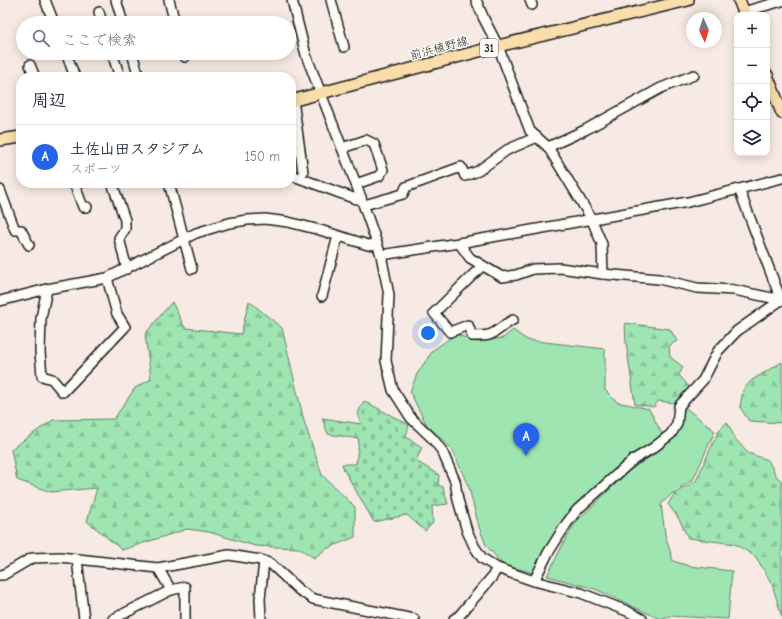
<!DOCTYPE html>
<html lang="ja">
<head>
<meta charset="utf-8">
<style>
  :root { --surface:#fff; --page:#f6f6f7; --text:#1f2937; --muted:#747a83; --line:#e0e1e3; --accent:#2563eb }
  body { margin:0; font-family:"Comic Neue","Klee One",sans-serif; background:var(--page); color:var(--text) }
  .controls { position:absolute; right:12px; top:12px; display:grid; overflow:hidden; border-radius:8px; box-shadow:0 2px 10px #0003 }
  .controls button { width:36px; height:36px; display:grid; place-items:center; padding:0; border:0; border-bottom:1px solid var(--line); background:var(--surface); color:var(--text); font:20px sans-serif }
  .compass { position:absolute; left:686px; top:12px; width:36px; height:36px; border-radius:50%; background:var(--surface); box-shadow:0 2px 10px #0003; rotate:176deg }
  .you { position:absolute; left:428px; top:333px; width:14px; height:14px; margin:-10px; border:3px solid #fff; border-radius:50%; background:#1a73e8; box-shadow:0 0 0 6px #1a73e833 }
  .badge { display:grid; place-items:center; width:26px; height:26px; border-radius:50%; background:var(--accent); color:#fff; font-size:13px; font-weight:700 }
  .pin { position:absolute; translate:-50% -33px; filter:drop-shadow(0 1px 2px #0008) }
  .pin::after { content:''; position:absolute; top:21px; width:14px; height:12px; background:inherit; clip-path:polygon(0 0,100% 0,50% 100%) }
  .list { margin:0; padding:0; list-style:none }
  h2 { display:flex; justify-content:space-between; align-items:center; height:52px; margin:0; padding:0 16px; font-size:17px }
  h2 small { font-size:13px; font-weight:400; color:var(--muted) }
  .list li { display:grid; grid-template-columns:26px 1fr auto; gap:12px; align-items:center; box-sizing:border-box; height:64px; padding:0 16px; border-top:1px solid var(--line) }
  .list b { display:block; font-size:15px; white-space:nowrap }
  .list p { margin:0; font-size:13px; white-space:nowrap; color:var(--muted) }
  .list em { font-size:13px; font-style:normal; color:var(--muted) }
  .icon { flex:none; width:22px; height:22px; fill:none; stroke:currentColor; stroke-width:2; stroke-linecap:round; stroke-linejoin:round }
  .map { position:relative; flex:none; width:782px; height:619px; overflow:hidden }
  .search { position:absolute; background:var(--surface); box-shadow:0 2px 10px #0003; left:16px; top:16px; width:280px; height:44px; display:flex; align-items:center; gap:10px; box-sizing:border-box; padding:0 14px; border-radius:22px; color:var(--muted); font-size:15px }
  .panel { position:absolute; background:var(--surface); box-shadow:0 2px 10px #0003; left:16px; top:72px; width:280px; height:116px; border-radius:16px }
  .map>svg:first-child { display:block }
</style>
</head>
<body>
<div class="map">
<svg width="782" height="619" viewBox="0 0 782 619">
  <defs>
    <pattern id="forest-firs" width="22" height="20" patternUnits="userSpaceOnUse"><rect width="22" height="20" fill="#9ee5b2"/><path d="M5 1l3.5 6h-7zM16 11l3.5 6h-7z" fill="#88c498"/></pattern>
    <pattern id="cemetery-stones" width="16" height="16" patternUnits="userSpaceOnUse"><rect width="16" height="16" fill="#9ee5b2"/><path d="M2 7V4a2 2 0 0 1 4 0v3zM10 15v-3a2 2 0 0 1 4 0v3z" fill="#88c498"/></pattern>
  </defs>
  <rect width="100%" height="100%" fill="#f7eae4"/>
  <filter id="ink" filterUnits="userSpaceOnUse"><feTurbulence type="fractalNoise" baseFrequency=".025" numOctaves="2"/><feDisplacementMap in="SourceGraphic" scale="8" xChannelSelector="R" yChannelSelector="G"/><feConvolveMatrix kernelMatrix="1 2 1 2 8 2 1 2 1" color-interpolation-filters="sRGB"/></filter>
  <g filter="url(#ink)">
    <g fill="url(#forest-firs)" stroke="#5d8067">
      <polygon points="249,301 282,328 304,421 322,475 355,507 355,537 326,549 314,558 299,548 255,546 209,532 187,529 122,550 87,521 97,488 51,492 17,480 11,449 53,420 114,419 135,388 151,379 145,334 172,302 185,328 241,334"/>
      <polygon points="625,323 670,329 677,341 669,346 670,357 683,367 679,375 690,388 675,403 658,401 654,407 635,404 626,343"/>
      <polygon points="782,362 782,423 749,421 740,407 743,390 752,380"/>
      <polygon points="727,422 736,440 748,453 768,460 777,477 782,481 782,617 772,584 756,557 735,544 688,538 679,519 668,504 675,493 696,481 718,432"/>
    </g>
    <polygon fill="url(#cemetery-stones)" stroke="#5d8067" points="364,401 409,425 406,437 422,447 416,461 439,475 438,485 443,487 448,504 432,506 433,523 425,531 407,515 374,522 344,470 342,464 356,464 359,439 328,434 322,418 361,424 358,413"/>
    <g fill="#9ee5b2" stroke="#5d8067">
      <polygon points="513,330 527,340 605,349 605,390 617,402 649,409 662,434 581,500 547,545 539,574 503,565 486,545 479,527 469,488 452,449 426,424 410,392 417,374 433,350 456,334 476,342 503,338"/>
      <polygon points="683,406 715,431 693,480 676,490 661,504 665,534 673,561 689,566 732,571 728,619 669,616 660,619 595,589 547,576 565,540 576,522 630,470 650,457 669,442 681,424"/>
    </g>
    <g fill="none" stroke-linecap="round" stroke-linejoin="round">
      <g stroke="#1c1c1c" stroke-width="12">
        <g id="minor">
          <polyline points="45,0 54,23"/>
          <polyline points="116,0 123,23"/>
          <polyline points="169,0 175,23"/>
          <polyline points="292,0 306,55 356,184 381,255 389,295 386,361 393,390 411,418 433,439 442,451 455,481 458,500 467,531 474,546 482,558 497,568 534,581 581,593 627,611 642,619"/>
          <polyline points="331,0 344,47"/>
          <polyline points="476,0 484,19 498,46 530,131 548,147 591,218 602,244 603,274"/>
          <polyline points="530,0 532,5"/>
          <polyline points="99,12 102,23"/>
          <polyline points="743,12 782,1"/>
          <polyline points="66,53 75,77"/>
          <polyline points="112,53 120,77"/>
          <polyline points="132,53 139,77"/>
          <polyline points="183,53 185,57"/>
          <polyline points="30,65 35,77"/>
          <polyline points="293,100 303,172"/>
          <polyline points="548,147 585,130 661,88 694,75"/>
          <polyline points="342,148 366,140 374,144 383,170 379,176 356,184"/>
          <polyline points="291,175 356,199 361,197"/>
          <polyline points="74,183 83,207 87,207"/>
          <polyline points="112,183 125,220 125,229 119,238 127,269"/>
          <polyline points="169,183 192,269"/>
          <polyline points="739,189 781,300"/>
          <polyline points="0,190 15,230 21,230 29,245"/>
          <polyline points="364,205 403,194 406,187 461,167 465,176 478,171 507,150 537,137"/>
          <polyline points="459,243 470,258 502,277 516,275 533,269 560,268 603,274 659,279 697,288 734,290 782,300"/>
          <polyline points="381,255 459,243 688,202 782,178"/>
          <path d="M 482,266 L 434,313 L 450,332 L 468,325 L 472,336 C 478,336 484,336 489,335 C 498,332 504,324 513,320"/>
          <polyline points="47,289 41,318 40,352 42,376 52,379 63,392 125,327 117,314 107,278"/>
          <polyline points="322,296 338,236"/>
          <polyline points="0,301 47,289 107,278 196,233 229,223 247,220 265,219 288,222 320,230 368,245 377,244"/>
          <polyline points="77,559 84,619"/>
          <polyline points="158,568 171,590"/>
          <polyline points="0,575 3,575 32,558 60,557 158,568 229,555 261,560 271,564 299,590 313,599 414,619"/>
          <polyline points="534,581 548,553 567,523 577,510 633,460 653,448 671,434 677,424 679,406 703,380 718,351 737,331 781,300"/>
          <polyline points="113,619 171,590 185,587 185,619"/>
          <polyline points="261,619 260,599 264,561"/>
          <polyline points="454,619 459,616 492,577 497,568"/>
        </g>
      </g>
      <g stroke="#1c1c1c" stroke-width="14">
        <g id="major">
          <polyline points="739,0 745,15"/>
          <polyline points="767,75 782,113"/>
          <polyline points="291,101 498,46 688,0"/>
          <polyline points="0,140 21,137"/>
        </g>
      </g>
      <use href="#minor" stroke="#fdfcf7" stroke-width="9"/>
      <use href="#major" stroke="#f9deab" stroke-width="11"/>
    </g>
  </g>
  <g text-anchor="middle" stroke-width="3" stroke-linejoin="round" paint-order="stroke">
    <rect fill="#fdfcf7" stroke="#605f5e" stroke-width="1" x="480" y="39" width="18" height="18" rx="3"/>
    <g font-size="11" font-weight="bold" fill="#1c1c1c">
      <text x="489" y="52">31</text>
    </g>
    <g font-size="12" fill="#1c1c1c" stroke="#fdfcf7">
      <text transform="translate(439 48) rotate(-15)" y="4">前浜植野線</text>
    </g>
  </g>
</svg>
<div class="controls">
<button>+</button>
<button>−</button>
<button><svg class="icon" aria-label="locate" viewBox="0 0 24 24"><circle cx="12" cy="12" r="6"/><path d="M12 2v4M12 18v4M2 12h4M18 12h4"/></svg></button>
<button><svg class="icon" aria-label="layers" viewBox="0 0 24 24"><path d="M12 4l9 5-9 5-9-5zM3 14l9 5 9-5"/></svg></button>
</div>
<svg class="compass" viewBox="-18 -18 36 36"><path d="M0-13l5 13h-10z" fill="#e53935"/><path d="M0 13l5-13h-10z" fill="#747a83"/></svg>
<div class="you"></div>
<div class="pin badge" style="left:526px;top:456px">A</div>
<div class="search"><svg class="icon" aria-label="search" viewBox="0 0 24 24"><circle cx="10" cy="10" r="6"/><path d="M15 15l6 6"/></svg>ここで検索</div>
<section class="panel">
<h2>周辺<small></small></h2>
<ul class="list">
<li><span class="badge">A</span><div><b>土佐山田スタジアム</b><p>スポーツ</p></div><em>150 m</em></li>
</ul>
</section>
</div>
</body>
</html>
